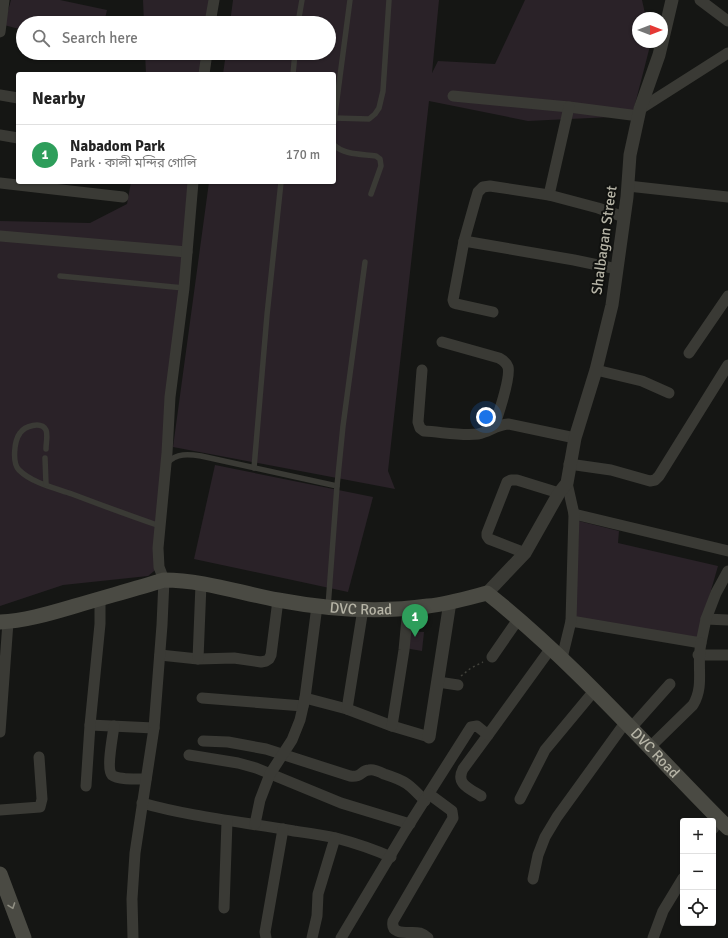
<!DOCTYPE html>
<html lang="en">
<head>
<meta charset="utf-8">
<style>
  :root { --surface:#fff; --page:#f6f6f6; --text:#222; --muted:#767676; --line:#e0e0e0; --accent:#3450ee }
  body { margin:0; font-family:Signika,"Noto Sans Bengali",sans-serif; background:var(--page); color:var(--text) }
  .controls { position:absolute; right:12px; bottom:12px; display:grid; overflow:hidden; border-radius:4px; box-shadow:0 1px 3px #0004 }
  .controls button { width:36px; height:36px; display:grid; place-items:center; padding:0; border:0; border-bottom:1px solid var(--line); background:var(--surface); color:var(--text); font:20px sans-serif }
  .compass { position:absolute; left:632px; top:12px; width:36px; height:36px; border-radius:50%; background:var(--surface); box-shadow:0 1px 3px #0004; rotate:90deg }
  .you { position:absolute; left:486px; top:417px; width:14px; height:14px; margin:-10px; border:3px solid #fff; border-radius:50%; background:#1a73e8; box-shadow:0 0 0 6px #1a73e833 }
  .badge { display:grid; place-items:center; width:26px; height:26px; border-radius:50%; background:var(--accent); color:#fff; font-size:13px; font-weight:700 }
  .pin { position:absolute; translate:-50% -33px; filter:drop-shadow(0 1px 2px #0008) }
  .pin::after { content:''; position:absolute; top:21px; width:14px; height:12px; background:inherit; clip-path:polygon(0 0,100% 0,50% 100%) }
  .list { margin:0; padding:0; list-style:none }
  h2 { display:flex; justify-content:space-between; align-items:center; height:52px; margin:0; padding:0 16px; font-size:17px }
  h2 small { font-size:13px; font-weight:400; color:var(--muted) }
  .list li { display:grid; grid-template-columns:26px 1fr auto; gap:12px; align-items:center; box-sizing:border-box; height:60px; padding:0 16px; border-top:1px solid var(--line) }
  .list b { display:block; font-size:15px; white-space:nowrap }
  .list p { margin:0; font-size:13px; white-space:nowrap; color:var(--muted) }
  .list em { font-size:13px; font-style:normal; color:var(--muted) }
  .icon { flex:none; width:22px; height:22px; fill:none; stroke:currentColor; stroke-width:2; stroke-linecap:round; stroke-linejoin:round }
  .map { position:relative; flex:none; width:728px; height:938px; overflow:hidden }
  .search { position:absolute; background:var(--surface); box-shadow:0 1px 3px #0004; left:16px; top:16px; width:320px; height:44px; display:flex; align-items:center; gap:10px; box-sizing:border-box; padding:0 14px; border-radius:22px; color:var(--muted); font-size:15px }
  .panel { position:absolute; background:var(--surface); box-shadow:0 1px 3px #0004; left:16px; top:72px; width:320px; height:112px; border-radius:4px }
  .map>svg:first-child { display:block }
</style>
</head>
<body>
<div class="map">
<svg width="728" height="938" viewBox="0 0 728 938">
  <rect width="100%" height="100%" fill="#151614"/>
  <g fill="#2a2228">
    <polygon points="11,0 60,0 107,10 104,23 23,23 23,30 4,25"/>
    <polygon points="143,0 217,0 214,23 144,23"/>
    <polygon points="233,0 439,0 432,73 438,61 495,64 525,0 642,0 646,18 638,18 638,42 651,42 632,116 528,121 429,101 388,471 395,489 173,447 209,182 334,182 334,74 223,74 226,53 329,53 329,23 230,23"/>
    <polygon points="145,53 210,53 207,74 146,74"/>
    <polygon points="131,182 194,182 159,567 148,576 63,585 0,606 0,221 90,223 127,204"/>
    <polygon points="215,465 373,497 348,592 194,559"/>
    <polygon points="579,521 619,531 618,543 718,566 697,639 575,617"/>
    <polygon points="407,631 424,632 422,651 405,648"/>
  </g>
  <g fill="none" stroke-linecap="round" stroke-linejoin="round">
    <polyline stroke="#41413b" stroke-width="1.5" stroke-dasharray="2 3" stroke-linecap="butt" points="461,676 471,668 483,662"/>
    <g stroke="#3a3a35" stroke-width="5.5">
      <polyline points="298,23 302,0"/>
      <polyline points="293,74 295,53"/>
      <polyline points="334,118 369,119 375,114 379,108 383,91 389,0"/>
      <polyline points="334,122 350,0"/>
      <path d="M 334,145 C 344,155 362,154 376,156 L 380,159 L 381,166 L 371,194"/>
      <polyline points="60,276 184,288"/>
      <path d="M 46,449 C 46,443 48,435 46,430 C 41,421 25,426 20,433 C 14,441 12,463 19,470 C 32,483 55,488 72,494 C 101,505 131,516 160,526"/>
      <polyline points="45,458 46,484"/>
      <path d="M 167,463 C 177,453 188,454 201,456 L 337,486"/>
      <polyline points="254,468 267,315 281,182"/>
      <polyline points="328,607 337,486 343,426 365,262"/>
    </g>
    <g stroke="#3a3a35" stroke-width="11">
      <polyline points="700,0 728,21"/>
      <polyline points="210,23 214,0"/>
      <polyline points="0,32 4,0"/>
      <polyline points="204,74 207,53"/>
      <polyline points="0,95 18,98"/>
      <polyline points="453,96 569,107 639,116"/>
      <polyline points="640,109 728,53"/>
      <polyline points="0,135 18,138"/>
      <polyline points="0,183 123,197"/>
      <polyline points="628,186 728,197"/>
      <polyline points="549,195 569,107"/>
      <polyline points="0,236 187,252"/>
      <polyline points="464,241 574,260 617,269"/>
      <polyline points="493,312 457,304 454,303 453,300 464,241 475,202 478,192 483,187 490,186 549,195 598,208 624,217"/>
      <path d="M 442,342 L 499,358 C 503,360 506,362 508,367 C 511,378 498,415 494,427"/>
      <polyline points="689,353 728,296"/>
      <path d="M 422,370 L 418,422 L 420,428 L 424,431 C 442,432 461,436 478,434 C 489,432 496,425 508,424 L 575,438"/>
      <polyline points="596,370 642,381 669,393"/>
      <polyline points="569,464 611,470 650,481 655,480 659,476 728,365"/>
      <polyline points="574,514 728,551"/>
      <polyline points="525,553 489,539 487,536 487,533 507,482 511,480 517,480 559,493"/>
      <polyline points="706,619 728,620"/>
      <polyline points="571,621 701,643 706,619 716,593 728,571"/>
      <polyline points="160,655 198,659 234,658 261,662 266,661 269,659 271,655 278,600"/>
      <polyline points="698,655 728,655"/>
      <polyline points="492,657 519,618"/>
      <polyline points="562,658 571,621 574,514 567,483"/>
      <polyline points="198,659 201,584"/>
      <polyline points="438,682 458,685"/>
      <polyline points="202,698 303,706"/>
      <polyline points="305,698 347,709 392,726 429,737"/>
      <polyline points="347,709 363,609"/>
      <polyline points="90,725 154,728"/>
      <path d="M 114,726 C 113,735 106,769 112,775 C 118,780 138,779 146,779"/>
      <polyline points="392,726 404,650 408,608"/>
      <polyline points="630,729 670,684"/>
      <polyline points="0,732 8,622"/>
      <path d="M 203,741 L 228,742 L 266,749 L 350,776 C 362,778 361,770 369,770 C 374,769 380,772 384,774 C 406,781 409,784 425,801"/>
      <path d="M 649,748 L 693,705 C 705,685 696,666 701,643"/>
      <polyline points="189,755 238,763 256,768 341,803 410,824"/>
      <polyline points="86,786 90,725 100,624 100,599"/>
      <path d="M 481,796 C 470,789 455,784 463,769 L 488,735"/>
      <polyline points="520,799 545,750 594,691"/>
      <path d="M 142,803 C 192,817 243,822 294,831 C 308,833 323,835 336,838 C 355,843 373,849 391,857"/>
      <polyline points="0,810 40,807 42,799 39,757"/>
      <polyline points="255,824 260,800 270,774 292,740 300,720 305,698 317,606"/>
      <polyline points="713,829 719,819"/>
      <polyline points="533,879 538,855 545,837 557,817 625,723"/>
      <polyline points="224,908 227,821"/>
      <polyline points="133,938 132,899 135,853 154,728 162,625 164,580 159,567 158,548 167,453 170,397 184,288 193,182"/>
      <polyline points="266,938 265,932 283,829"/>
      <polyline points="312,938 317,916 318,894 335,838"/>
      <polyline points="341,938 405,831 471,727 477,726 488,735 551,648"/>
      <path d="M 428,938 C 426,936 423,934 420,933 C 411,931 390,937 393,921 L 453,818 L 452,811 L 429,794"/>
      <polyline points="653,938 663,911 683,878"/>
    </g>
    <g stroke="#3a3a35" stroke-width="13">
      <polyline points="487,593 525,553 559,493 567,483 575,438 596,370 612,305 627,197 630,155 640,109 659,55 672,0"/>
      <polyline points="429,737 450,602"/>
    </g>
    <g stroke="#4a4a43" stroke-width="15">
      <path id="s1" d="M 0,622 C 25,621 51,613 75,606 C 105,597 135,589 164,580 C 203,580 240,593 278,600 C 326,609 379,613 428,606 C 448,604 468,598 487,593 C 575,663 649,749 728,828"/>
      <polyline points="0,874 24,938"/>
    </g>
  </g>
  <defs><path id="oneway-chevron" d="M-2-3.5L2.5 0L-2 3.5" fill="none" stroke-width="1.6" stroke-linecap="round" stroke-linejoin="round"/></defs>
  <use stroke="#908f83" href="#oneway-chevron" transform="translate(12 906) rotate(70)"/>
  <g text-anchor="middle" stroke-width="4" stroke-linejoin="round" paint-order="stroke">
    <g font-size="15" fill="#b6b4a6" stroke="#10110f">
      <text transform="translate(604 240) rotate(-82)" y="5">Shalbagan Street</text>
      <text dy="5" stroke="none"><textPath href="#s1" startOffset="369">DVC Road</textPath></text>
      <text dy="5" stroke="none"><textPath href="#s1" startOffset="729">DVC Road</textPath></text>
    </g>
  </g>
</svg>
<div class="controls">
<button>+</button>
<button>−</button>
<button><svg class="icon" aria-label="locate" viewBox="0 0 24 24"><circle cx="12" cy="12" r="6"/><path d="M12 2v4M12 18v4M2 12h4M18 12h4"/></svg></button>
</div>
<svg class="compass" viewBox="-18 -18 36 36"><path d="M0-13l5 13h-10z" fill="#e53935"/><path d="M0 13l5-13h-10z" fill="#767676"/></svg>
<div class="you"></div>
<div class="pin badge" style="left:415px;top:637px;background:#2e9e5b">1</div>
<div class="search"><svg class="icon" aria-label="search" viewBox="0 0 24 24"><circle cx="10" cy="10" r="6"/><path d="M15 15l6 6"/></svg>Search here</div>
<section class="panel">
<h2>Nearby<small></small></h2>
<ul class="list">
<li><span class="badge" style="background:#2e9e5b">1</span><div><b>Nabadom Park</b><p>Park · কালী মন্দির গোলি</p></div><em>170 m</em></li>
</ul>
</section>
</div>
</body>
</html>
